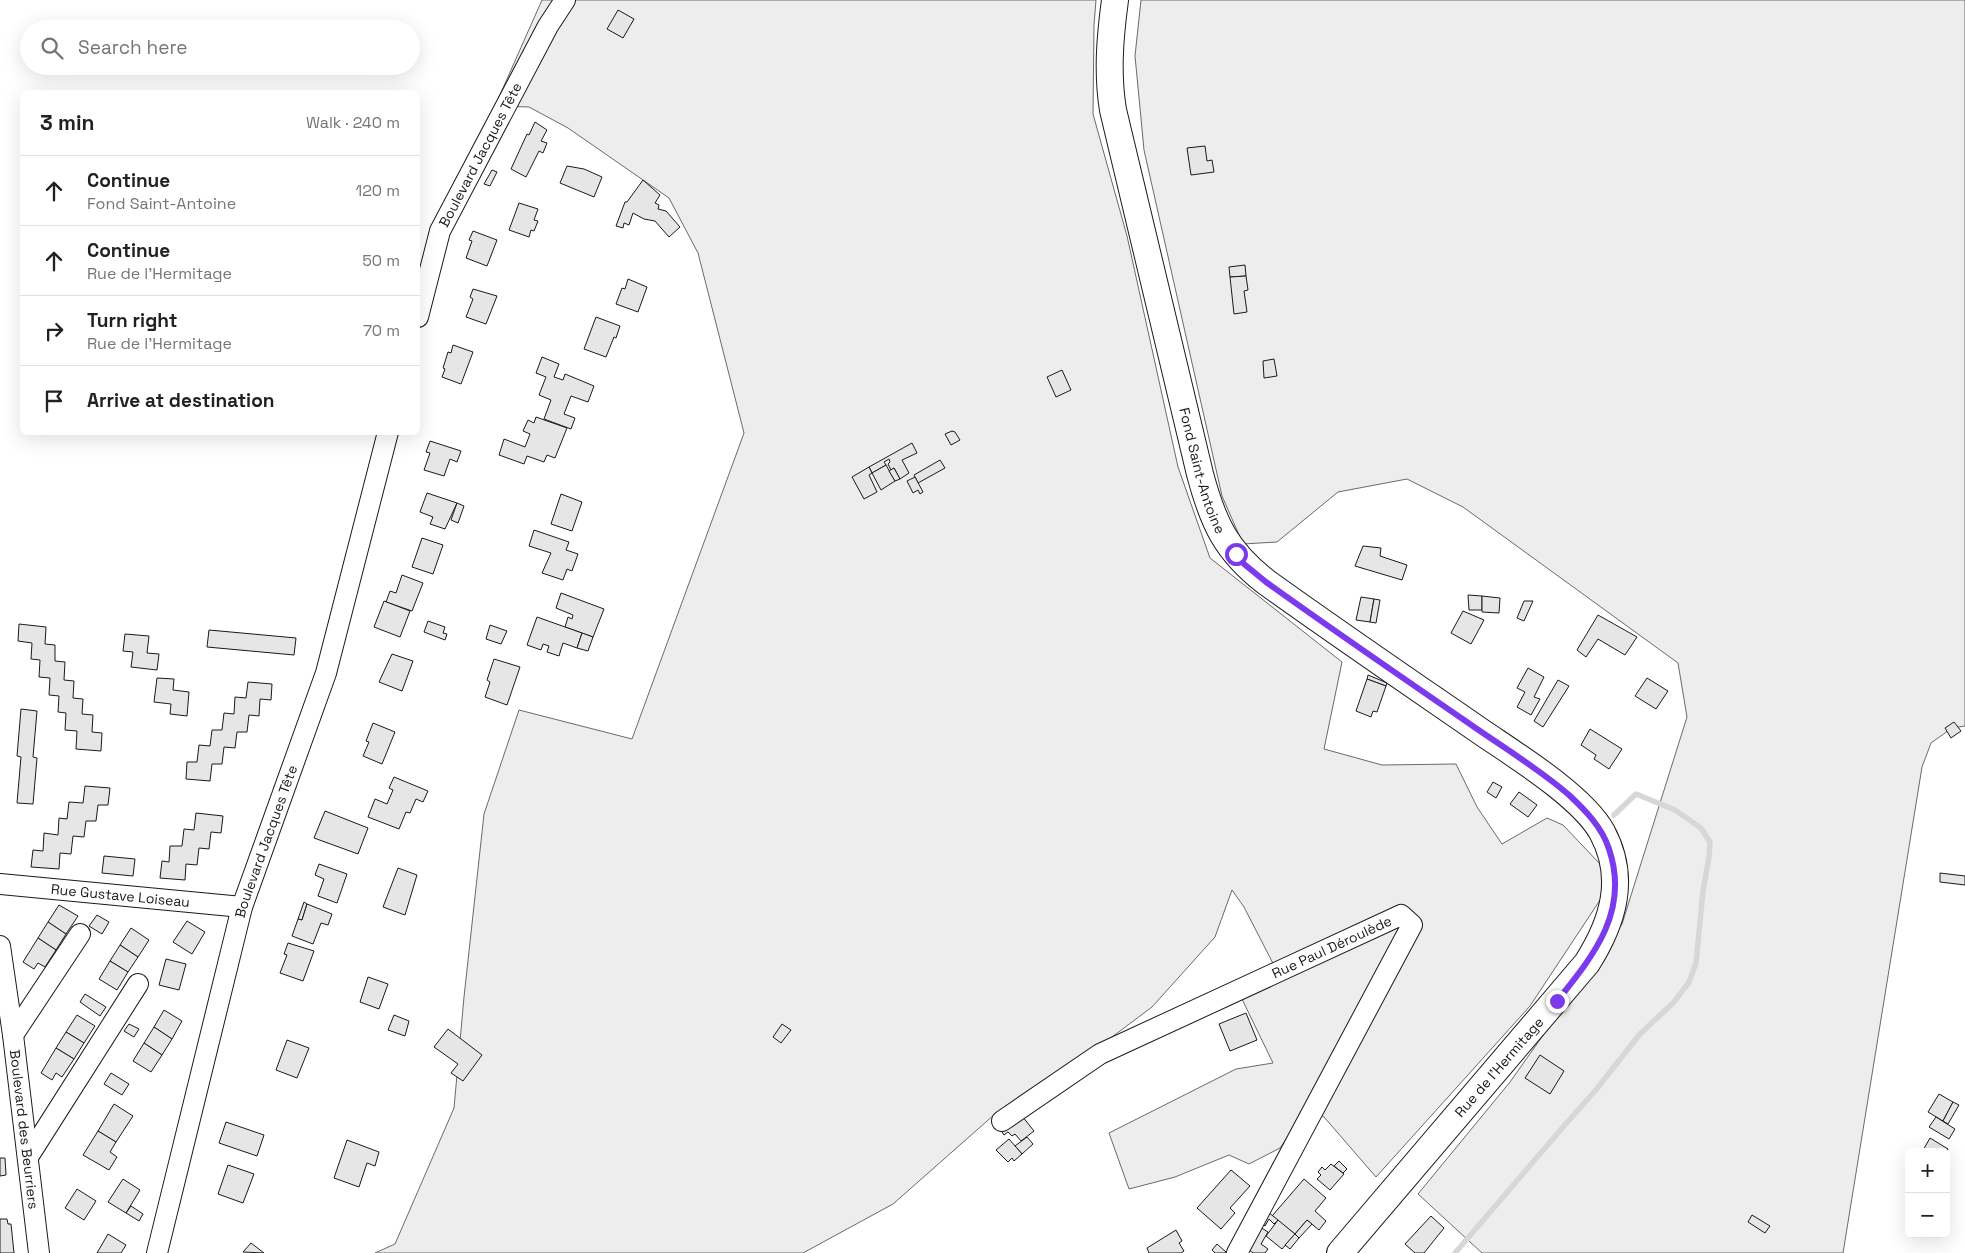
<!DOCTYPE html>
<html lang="en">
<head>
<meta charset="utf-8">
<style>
  :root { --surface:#fff; --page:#f2f2f2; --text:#202124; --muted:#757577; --line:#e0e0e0 }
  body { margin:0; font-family:"Space Grotesk",sans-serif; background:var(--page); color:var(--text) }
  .controls { position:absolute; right:15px; bottom:15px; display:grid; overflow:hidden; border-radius:8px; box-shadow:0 5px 20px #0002 }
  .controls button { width:45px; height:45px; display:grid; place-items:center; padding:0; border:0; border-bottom:1px solid var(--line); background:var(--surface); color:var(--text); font:25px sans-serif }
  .stop { position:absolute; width:15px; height:15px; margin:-11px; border:4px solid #7c3aed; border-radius:50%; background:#fff }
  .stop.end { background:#7c3aed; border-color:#fff; box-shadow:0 1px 5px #0008 }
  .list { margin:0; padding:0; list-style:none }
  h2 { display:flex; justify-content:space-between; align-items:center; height:65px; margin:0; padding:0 20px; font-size:21px }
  h2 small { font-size:16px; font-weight:400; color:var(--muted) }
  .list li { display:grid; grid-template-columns:32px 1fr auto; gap:15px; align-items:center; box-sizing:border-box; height:70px; padding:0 20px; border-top:1px solid var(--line) }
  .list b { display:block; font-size:19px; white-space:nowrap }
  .list p { margin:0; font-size:16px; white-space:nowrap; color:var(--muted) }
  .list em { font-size:16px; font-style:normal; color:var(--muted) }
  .icon { flex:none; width:28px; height:28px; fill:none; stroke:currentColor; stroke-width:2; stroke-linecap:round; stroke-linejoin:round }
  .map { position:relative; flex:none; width:1965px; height:1253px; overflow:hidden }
  .search { position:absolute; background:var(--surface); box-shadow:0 5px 20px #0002; left:20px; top:20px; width:400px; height:55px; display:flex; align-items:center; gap:12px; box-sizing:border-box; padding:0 18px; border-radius:28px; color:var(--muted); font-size:19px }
  .panel { position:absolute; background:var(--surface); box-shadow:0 5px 20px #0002; left:20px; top:90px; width:400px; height:345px; border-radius:8px }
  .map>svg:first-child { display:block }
</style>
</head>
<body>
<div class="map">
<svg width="1965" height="1253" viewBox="0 0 1965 1253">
  <rect width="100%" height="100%" fill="#fff"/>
  <g fill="#ededed" stroke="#6a6a6a">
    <polygon points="542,0 1096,0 1094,25 1093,114 1127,236 1178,467 1210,558 1342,662 1324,749 1382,765 1456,764 1477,807 1502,844 1547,818 1563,825 1600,864 1608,888 1530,1006 1376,1177 1324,1117 1308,1108 1280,1148 1249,1164 1229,1155 1175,1177 1129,1189 1109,1133 1236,1069 1273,1063 1241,997 1281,979 1244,907 1232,890 1215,937 1152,1007 1092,1052 995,1114 893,1204 803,1253 375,1253 395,1244 454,1108 464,997 484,814 519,710 632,739 744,433 698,253 669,198 568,128 529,107 495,106"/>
    <polygon points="1141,0 1965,0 1965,726 1952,728 1931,743 1922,767 1843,1253 1482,1253 1418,1194 1510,1082 1622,924 1687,717 1678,663 1463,507 1407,479 1338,492 1277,542 1243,544 1222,496 1144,150 1135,56"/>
  </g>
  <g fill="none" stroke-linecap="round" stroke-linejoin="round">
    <polyline stroke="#d7d7d7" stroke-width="5.5" points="1455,1253 1563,1127 1595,1091 1640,1034 1674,1002 1689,982 1696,963 1703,891 1709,857 1710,842 1701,828 1675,810 1636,794 1614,815"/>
  </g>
  <g fill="#e6e6e6" stroke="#1a1a1a">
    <polygon points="618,10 634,19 623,38 607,29"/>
    <polygon points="535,122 547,130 541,141 547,143 543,153 539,151 526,177 511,169 527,134 529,135"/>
    <polygon points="1205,146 1207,161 1212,160 1214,172 1191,175 1187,148"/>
    <polygon points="567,166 584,169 602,177 594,197 560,183"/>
    <polygon points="492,170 497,172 490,186 484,184"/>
    <polygon points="643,180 660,195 655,203 659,205 658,209 666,211 680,227 669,237 655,221 644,219 633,213 629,225 624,223 623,228 616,226 625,202 627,202"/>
    <polygon points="519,203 538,209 534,220 538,221 534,231 531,230 529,237 509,230"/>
    <polygon points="473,231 497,240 487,266 466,258 472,241 469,240"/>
    <polygon points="1245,265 1246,276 1230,277 1229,267"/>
    <polygon points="1246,276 1248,290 1244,291 1247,312 1234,314 1230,277"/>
    <polygon points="628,279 647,287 638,312 616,304 622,288 625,289"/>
    <polygon points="473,289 497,296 486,324 466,317 473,299 470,297"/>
    <polygon points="596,317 620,326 616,338 614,337 606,357 584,349"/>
    <polygon points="453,345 473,352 461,384 442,377 445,369 443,368 448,352 451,353"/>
    <polygon points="542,357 559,364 554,377 563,380 565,374 594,386 588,402 571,396 564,414 575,418 571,429 544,419 551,400 539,395 546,377 536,373"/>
    <polygon points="1274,359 1277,376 1264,378 1263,361"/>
    <polygon points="1062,370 1071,390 1056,397 1047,377"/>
    <polygon points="536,417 567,428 555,458 547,455 544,462 527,456 524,464 499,455 504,439 525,447 530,434 523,431 528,420 534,423"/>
    <polygon points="952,431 955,432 960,440 951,445 945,434"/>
    <polygon points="430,441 461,451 457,462 450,459 444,476 424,470 430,453 426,452"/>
    <polygon points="912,443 917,453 902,460 909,473 900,479 894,468 891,470 888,464 890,462 889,459 884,462 886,465 872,473 869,467"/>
    <polygon points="940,460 945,468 918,483 914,475"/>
    <polygon points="886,465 895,481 881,490 872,473"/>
    <polygon points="869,467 872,473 869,475 877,492 864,499 852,477"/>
    <polygon points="894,468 900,479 895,481 889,471"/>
    <polygon points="915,477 923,492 920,494 918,490 913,493 907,481"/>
    <polygon points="427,493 457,503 445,529 430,524 433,517 420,512"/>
    <polygon points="561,494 582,502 572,531 551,524"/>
    <polygon points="457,503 464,506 458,523 451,520"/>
    <polygon points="534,530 569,542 566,550 578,554 572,571 567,569 563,580 542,573 551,553 529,546"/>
    <polygon points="422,538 443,545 433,574 412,567"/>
    <polygon points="1363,546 1381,548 1380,556 1407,565 1402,580 1355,566"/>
    <polygon points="402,575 423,583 412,611 386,602 390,591 396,593"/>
    <polygon points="561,593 604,609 593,637 565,627 568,617 572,619 573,615 556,608"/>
    <polygon points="1468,595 1482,596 1482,610 1469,610"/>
    <polygon points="1482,596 1500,598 1499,613 1482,612"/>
    <polygon points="1361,597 1374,599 1370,622 1356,620"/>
    <polygon points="1374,599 1380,600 1376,623 1370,622"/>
    <polygon points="384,601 410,611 400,637 374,627"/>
    <polygon points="1524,601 1533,601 1524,621 1517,618"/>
    <polygon points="1463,611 1484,620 1471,644 1451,633"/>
    <polygon points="1598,615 1637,637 1625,655 1598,639 1586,657 1577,650"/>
    <polygon points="537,617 582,633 577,648 563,643 559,656 547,652 549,646 543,644 541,650 527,645"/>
    <polygon points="428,621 445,627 443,633 447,634 445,640 424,632"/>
    <polygon points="19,624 46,627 45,644 55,645 55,661 65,662 64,680 74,681 73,698 83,699 82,714 93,715 92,732 102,733 101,751 76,749 77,731 65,730 66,713 58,712 59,696 49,695 50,678 39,677 40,660 31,659 32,643 18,641"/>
    <polygon points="490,625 507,631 501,644 486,639"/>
    <polygon points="209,630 296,638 294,655 207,647"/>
    <polygon points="582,633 593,637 588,651 577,648"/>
    <polygon points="125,634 149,636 147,653 159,654 157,670 131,667 133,652 123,651"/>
    <polygon points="392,654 413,661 402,691 379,682"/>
    <polygon points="494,659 520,667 507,705 485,697 490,682 487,680"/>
    <polygon points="1528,668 1544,677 1534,697 1540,699 1531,715 1517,707 1525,692 1517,688"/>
    <polygon points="1368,675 1387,683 1386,686 1367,679"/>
    <polygon points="157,678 174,679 173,690 189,692 187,716 170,714 171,704 154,702"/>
    <polygon points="1647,678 1668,691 1656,709 1635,696"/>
    <polygon points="1367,679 1386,686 1377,712 1373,711 1371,717 1356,711"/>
    <polygon points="1558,680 1569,686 1543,727 1534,721"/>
    <polygon points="248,682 272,684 271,700 260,699 259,716 249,715 247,732 237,732 235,748 224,747 222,764 212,764 210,781 186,779 187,762 197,762 199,745 210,746 212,730 222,730 224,713 234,714 235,697 246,698"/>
    <polygon points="21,709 37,711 33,757 37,758 33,804 17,803 21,757 17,756"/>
    <polygon points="1954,722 1961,731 1951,738 1945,728"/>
    <polygon points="373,723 395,732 382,764 363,756 369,742 366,741"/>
    <polygon points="1590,729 1622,749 1609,769 1594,759 1596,755 1581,745"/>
    <polygon points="394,777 428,791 423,802 416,799 410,813 406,812 399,829 368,817 375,799 387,804 393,790 389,788"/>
    <polygon points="1493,782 1502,787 1496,798 1487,792"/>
    <polygon points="85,786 110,788 108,805 98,805 96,821 86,821 84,837 73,836 71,854 60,853 59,869 31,867 33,850 43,851 44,833 58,835 59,818 67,819 69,802 83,803"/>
    <polygon points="1519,792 1537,805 1528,817 1510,804"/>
    <polygon points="325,811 368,828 358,854 314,838"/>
    <polygon points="196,813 223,816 221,833 211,832 209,849 199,848 197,865 186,864 185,880 160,878 162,861 169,862 170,846 182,846 184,829 194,830"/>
    <polygon points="104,856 135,859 133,876 102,873"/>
    <polygon points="319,864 347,874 337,903 318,896 324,879 315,875"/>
    <polygon points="398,868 417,875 405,915 383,907"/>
    <polygon points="1940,873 1965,876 1965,885 1940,882"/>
    <polygon points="304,902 307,904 302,920 298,919"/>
    <polygon points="307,904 332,914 328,925 321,923 313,944 292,936 298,919 302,920"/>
    <polygon points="59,905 78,916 66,934 48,922"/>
    <polygon points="97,915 109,922 102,934 89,926"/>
    <polygon points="187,921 205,932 192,954 173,942"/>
    <polygon points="48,922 66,934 56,950 38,938"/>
    <polygon points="131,928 149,940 138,957 120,945"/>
    <polygon points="38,938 56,950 45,967 38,963 34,969 23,962"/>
    <polygon points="288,943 314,951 303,981 280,973 287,955 284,954"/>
    <polygon points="120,945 138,957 128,972 110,961"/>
    <polygon points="166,959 186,964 179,990 159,985"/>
    <polygon points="110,961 128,972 117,990 99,979"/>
    <polygon points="368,977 388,984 379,1009 360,1002"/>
    <polygon points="85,994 106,1007 100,1016 80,1002"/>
    <polygon points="164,1010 182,1021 172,1039 154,1027"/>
    <polygon points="1246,1013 1257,1040 1230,1051 1219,1024"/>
    <polygon points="77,1015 95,1026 84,1043 66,1032"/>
    <polygon points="394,1015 409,1021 405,1036 388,1030"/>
    <polygon points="129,1024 139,1029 134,1037 124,1031"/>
    <polygon points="782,1024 791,1030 781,1043 773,1037"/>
    <polygon points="154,1027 172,1039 162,1055 144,1043"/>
    <polygon points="448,1029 482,1055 463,1081 451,1073 458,1064 434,1047"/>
    <polygon points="66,1032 84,1043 74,1059 56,1048"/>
    <polygon points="287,1040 309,1048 297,1078 276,1070"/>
    <polygon points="144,1043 162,1055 151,1072 133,1061"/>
    <polygon points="56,1048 74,1059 62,1077 56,1073 52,1080 41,1073"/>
    <polygon points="1540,1055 1564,1071 1550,1094 1525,1078"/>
    <polygon points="111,1073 129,1084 122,1095 104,1084"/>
    <polygon points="1939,1094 1953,1102 1943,1121 1928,1112"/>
    <polygon points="1953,1102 1959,1105 1948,1124 1943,1121"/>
    <polygon points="114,1104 133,1116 116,1142 98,1131"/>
    <polygon points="1022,1116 1034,1131 1021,1141 1015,1134 1012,1136 1008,1132 1004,1135 1002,1132"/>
    <polygon points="1936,1117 1955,1129 1949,1139 1929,1127"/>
    <polygon points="226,1122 264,1135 257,1156 219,1143"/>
    <polygon points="98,1131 116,1142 110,1152 117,1157 109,1170 83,1155"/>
    <polygon points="1027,1137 1033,1144 1022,1154 1015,1146"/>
    <polygon points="1930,1138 1948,1149 1946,1152 1922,1152"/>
    <polygon points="1009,1139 1022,1154 1014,1161 1012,1158 1008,1162 996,1150"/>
    <polygon points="347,1140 379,1152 375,1166 367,1163 359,1187 334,1178"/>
    <polygon points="0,1158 5,1158 6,1175 0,1176"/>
    <polygon points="1339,1161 1347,1169 1343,1173 1334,1166"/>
    <polygon points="1331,1164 1344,1174 1330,1190 1317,1179 1321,1175 1318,1172 1322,1167 1325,1170"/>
    <polygon points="228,1165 254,1174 243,1203 218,1194"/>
    <polygon points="1231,1170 1250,1186 1230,1208 1235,1213 1221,1229 1197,1208"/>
    <polygon points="123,1179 140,1190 126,1213 108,1202"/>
    <polygon points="1304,1179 1326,1198 1315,1211 1326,1221 1319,1230 1307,1220 1295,1234 1272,1216"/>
    <polygon points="77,1189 96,1201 84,1220 65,1208"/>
    <polygon points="131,1206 143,1214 139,1221 126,1213"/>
    <polygon points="1268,1212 1278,1220 1274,1224 1269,1219 1265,1226 1262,1224"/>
    <polygon points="1752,1215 1770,1226 1765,1233 1748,1222"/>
    <polygon points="1431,1216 1444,1228 1424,1253 1415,1253 1405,1244"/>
    <polygon points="0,1219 7,1219 8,1224 11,1224 14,1253 0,1253"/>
    <polygon points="1278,1220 1295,1234 1282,1249 1266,1236"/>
    <polygon points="1307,1220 1312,1224 1299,1238 1295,1234"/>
    <polygon points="1260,1227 1268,1232 1261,1244 1268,1249 1265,1253 1253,1253 1248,1249"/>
    <polygon points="1176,1230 1182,1241 1179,1243 1184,1251 1181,1253 1149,1253 1147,1248"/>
    <polygon points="108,1234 126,1245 121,1253 97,1253"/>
    <polygon points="1295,1234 1299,1238 1290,1249 1285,1245"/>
    <polygon points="251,1243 264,1253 243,1252"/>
    <polygon points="1217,1244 1226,1252 1226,1253 1215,1253 1212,1250"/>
  </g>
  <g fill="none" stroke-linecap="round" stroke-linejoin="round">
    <g stroke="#1a1a1a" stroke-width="22">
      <g id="minor">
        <path id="s1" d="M 418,317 L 440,231 L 548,26 L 565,0"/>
        <path id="s2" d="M 0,884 L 242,907"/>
        <path id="s3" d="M 0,946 L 13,1035 L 39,1253"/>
        <polyline points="13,1035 80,934"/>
        <path id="s4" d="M 1002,1121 L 1100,1054 L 1401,915 L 1412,925 L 1237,1253"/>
        <polyline points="28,1157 138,984"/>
        <path id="s5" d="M 157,1253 L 242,907 L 326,673 L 388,432"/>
      </g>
    </g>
    <g stroke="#1a1a1a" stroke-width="28">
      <g id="major">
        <path id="s6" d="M 1115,0 C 1110,37 1107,73 1113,110 L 1200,474 C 1213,523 1226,551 1266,582 C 1337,633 1409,682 1480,731 C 1515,755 1582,796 1602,832 C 1627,878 1613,922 1587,963 L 1340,1253"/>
      </g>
    </g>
    <use href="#minor" stroke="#fff" stroke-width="20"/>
    <use href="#major" stroke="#fff" stroke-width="26"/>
  </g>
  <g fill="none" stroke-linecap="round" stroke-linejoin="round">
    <path stroke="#7c3aed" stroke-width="6" d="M 1236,554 L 1244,564 L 1266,582 C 1333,630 1400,676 1467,722 C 1501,746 1538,768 1569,795 C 1585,810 1602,827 1609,849 C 1630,911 1594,955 1557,1001"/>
  </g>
  <g text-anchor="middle" stroke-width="4" stroke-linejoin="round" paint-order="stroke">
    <g font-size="14" fill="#1a1a1a" stroke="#fff">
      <text dy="5" stroke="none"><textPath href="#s1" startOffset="175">Boulevard Jacques Tête</textPath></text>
      <text dy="5" stroke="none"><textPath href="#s6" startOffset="482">Fond Saint-Antoine</textPath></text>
      <text dy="5" stroke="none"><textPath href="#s5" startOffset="426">Boulevard Jacques Tête</textPath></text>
      <text dy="5" stroke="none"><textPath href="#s2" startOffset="121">Rue Gustave Loiseau</textPath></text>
      <text dy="5" stroke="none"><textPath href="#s4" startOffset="374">Rue Paul Déroulède</textPath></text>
      <text transform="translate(1499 1067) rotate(-49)" y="5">Rue de l'Hermitage</text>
      <text dy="5" stroke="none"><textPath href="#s3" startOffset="185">Boulevard des Beurriers</textPath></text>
    </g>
  </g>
</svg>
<div class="controls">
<button>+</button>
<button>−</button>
</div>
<div class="stop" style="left:1236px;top:554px"></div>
<div class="stop end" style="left:1557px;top:1001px"></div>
<div class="search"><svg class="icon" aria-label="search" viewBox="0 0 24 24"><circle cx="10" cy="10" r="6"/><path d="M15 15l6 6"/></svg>Search here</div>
<section class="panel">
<h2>3 min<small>Walk · 240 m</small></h2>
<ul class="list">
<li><svg class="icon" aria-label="ahead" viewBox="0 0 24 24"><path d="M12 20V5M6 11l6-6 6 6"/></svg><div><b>Continue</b><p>Fond Saint-Antoine</p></div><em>120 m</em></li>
<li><svg class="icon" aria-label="ahead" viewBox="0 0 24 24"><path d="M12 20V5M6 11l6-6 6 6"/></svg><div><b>Continue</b><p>Rue de l'Hermitage</p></div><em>50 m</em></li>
<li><svg class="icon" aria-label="right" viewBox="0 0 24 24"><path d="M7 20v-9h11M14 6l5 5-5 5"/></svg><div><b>Turn right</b><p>Rue de l'Hermitage</p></div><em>70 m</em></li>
<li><svg class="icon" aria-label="arrive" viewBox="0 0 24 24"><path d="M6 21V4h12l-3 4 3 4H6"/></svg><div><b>Arrive at destination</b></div></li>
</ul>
</section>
</div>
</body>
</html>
